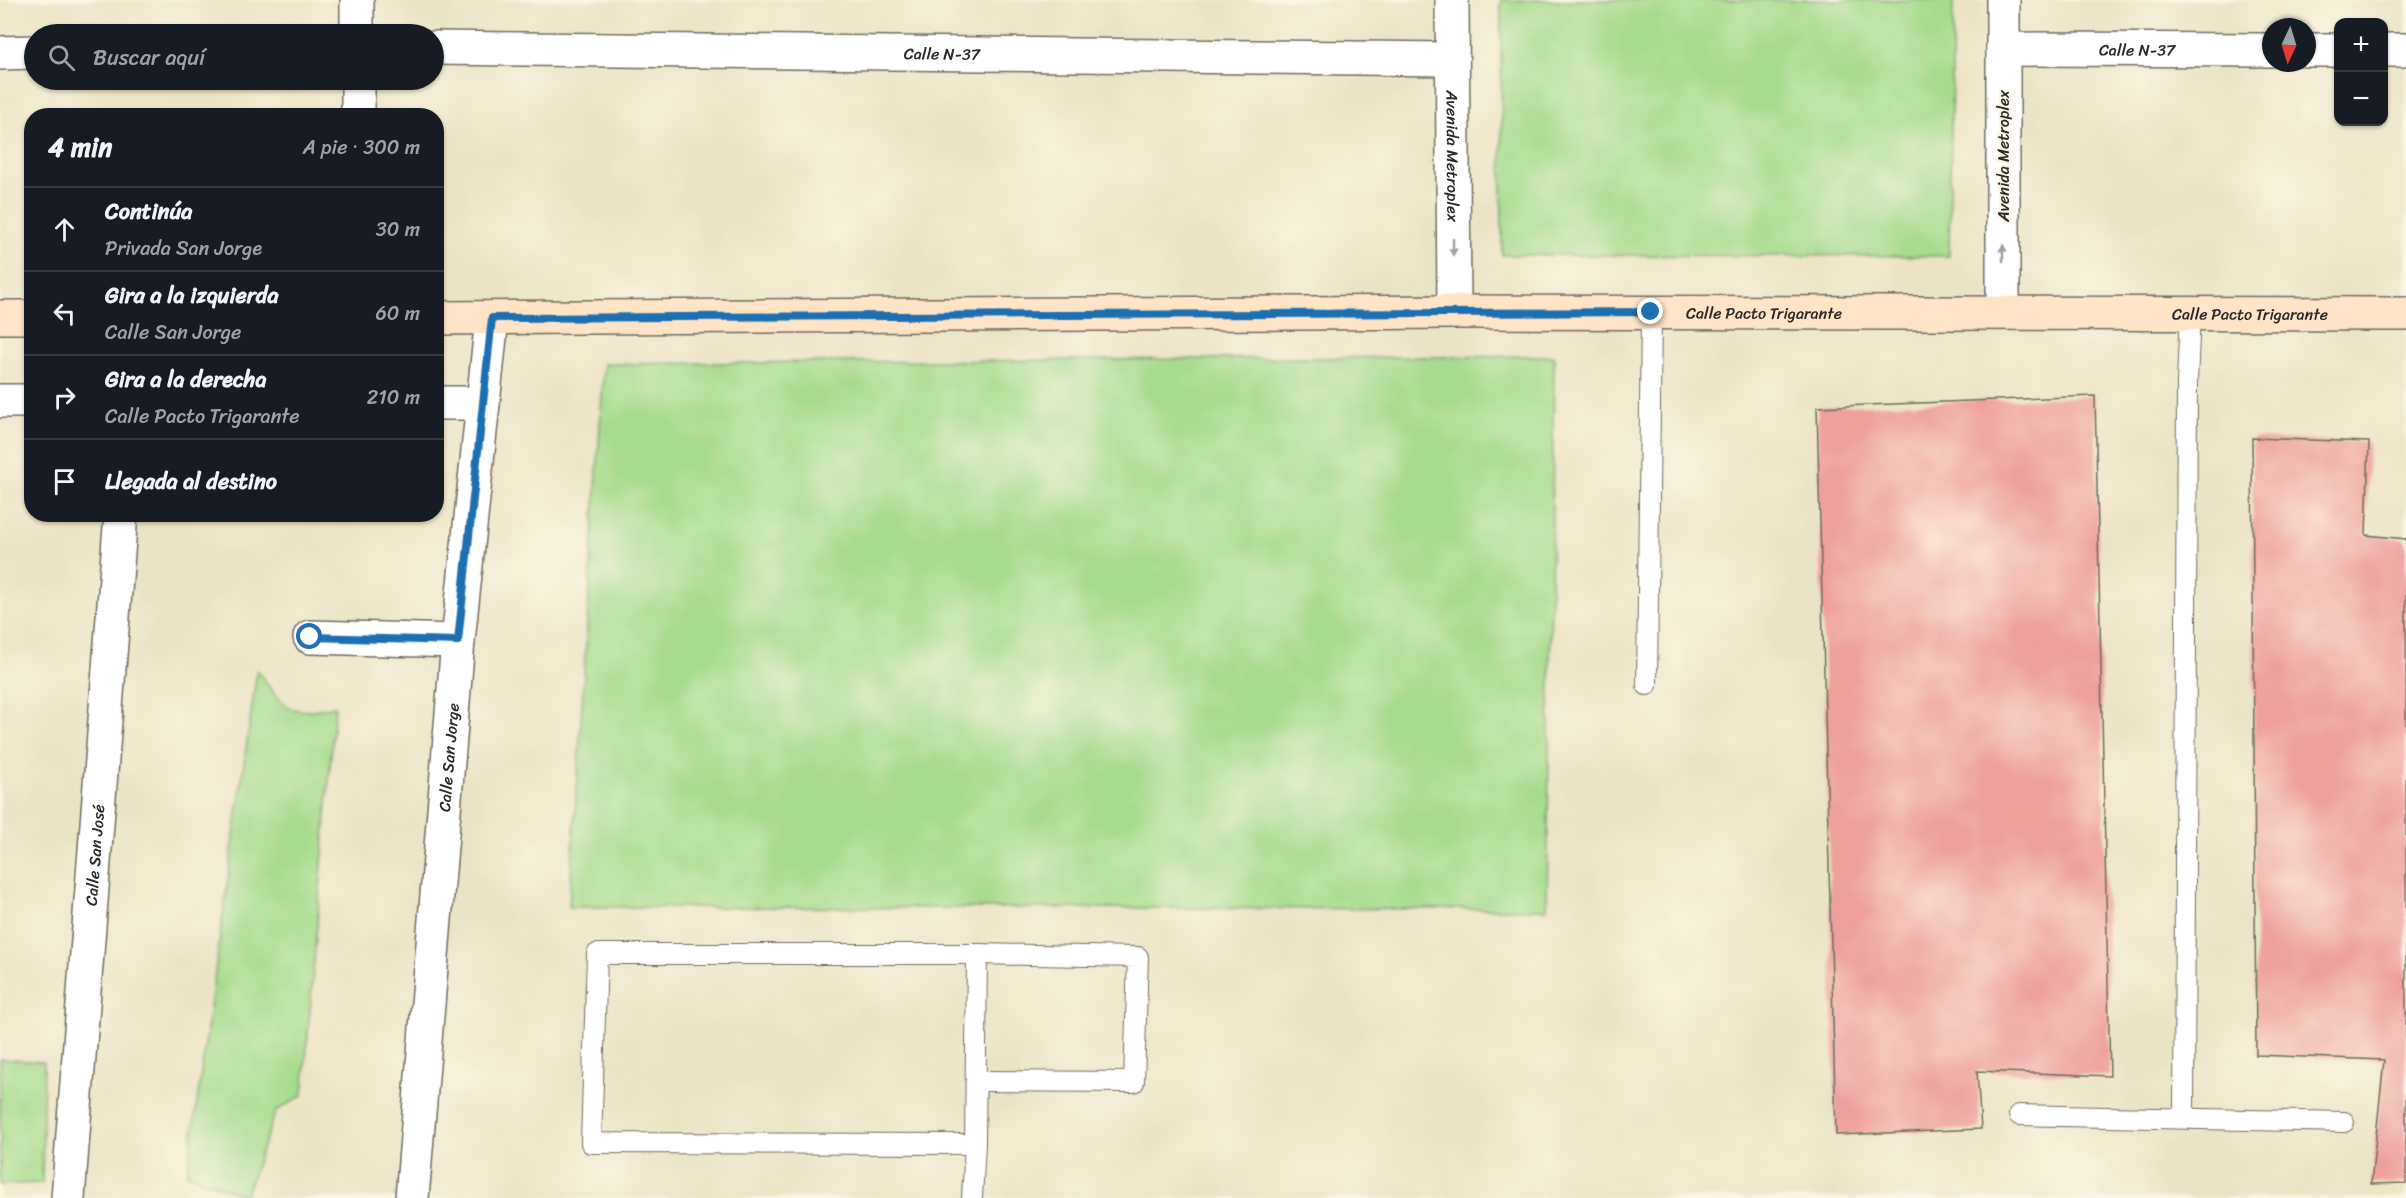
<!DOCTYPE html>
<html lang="es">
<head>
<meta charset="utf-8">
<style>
  :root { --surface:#171b24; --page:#20242c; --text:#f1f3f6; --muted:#9ea1a6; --line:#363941 }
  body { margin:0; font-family:Sriracha,sans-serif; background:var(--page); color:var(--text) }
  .controls { position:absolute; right:18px; top:18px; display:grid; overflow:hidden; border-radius:12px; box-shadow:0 2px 4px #0004 }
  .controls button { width:54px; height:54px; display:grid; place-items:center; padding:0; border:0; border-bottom:2px solid var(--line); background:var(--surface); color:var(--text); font:30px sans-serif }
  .compass { position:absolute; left:2262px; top:18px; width:54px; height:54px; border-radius:50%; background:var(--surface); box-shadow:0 2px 4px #0004; rotate:184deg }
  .stop { position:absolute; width:18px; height:18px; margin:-14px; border:4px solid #1f6fb2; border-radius:50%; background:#fff }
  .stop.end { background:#1f6fb2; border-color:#fff; box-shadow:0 2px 6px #0008 }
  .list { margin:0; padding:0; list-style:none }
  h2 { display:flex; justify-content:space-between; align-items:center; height:78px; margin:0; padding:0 24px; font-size:26px }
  h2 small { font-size:20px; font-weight:400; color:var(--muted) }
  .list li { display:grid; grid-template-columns:39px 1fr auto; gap:18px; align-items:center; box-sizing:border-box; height:84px; padding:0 24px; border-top:2px solid var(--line) }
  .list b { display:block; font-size:22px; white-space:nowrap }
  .list p { margin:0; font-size:20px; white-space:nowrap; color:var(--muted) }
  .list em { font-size:20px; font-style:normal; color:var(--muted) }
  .icon { flex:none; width:33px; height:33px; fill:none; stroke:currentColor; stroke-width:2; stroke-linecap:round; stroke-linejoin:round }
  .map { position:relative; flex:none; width:2406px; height:1198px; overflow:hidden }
  .search { position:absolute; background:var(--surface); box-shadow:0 2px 4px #0004; left:24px; top:24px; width:420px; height:66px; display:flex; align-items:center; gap:15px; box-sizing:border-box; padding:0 21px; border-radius:33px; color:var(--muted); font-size:22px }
  .panel { position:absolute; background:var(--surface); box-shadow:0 2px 4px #0004; left:24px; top:108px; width:420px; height:414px; border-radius:24px }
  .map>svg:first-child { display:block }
</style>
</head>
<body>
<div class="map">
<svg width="2406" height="1198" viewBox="0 0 2406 1198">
  <rect width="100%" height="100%" fill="#fcf5e5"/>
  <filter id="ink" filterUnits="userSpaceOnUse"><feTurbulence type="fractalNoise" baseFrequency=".0167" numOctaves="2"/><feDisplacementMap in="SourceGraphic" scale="12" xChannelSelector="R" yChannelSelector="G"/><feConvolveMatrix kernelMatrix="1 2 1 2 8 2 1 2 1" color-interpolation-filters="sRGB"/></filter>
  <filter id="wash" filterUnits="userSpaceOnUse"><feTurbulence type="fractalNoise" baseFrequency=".008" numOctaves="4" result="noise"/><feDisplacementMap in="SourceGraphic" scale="24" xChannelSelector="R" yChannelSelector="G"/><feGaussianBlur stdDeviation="1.35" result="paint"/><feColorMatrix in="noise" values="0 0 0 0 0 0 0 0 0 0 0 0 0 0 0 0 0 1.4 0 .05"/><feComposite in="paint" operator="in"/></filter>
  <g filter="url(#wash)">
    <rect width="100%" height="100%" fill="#ebe4c4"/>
    <g fill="#a6dc8d" stroke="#68845c" stroke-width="1.5">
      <polygon points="1501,0 1953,0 1949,256 1502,255"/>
      <polygon points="1554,356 1547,909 569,907 604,364"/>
      <path d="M 257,670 C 286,709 284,717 335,706 L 303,1095 L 276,1111 L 245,1196 L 187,1174 Z"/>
      <polygon points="0,1059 44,1062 42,1183 0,1185"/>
    </g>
    <g id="blocks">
      <g fill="#ee9f9e">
        <polygon points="2095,396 2110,1076 1977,1071 1981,1129 1836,1135 1817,407"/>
        <polygon points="2252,438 2369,442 2366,535 2406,539 2406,1183 2371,1184 2384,1060 2256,1055"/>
      </g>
    </g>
  </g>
  <g filter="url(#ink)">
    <use href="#blocks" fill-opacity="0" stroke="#6e6c61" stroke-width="1.5"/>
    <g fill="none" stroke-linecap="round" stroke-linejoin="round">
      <g stroke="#6e6c61" stroke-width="22">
        <g id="lane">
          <polyline points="1647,685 1651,312"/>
          <polyline points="2019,1115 2344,1122"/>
          <polyline points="2184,1116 2187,383 2190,312"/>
          <polyline points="975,1144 591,1143 597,954 977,954 1138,957 1134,1082 976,1081"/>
          <polyline points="972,1198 975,1144 977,954"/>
        </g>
      </g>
      <g stroke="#6e6c61" stroke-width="36">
        <g id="street">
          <polyline points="357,0 357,34"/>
          <path id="s1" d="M 1452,0 L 1454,312"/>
          <polyline points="2003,0 2003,312"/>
          <path id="s2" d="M 434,48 L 1452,59"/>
          <path id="s3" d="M 2003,49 L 2271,50"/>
          <polyline points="2307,50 2338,50"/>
          <polyline points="2384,50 2406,50"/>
          <polyline points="0,53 34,52"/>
          <polyline points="358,80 358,116"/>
          <polyline points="0,401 32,401"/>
          <polyline points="436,403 483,403"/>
          <polyline points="310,637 458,641"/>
          <path id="s4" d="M 68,1198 L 121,514"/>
          <path id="s5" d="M 412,1198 L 458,641 L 492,318"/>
        </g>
      </g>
      <g stroke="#6e6c61" stroke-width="36">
        <g id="secondary">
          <polyline points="0,317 32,317"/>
          <path id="s6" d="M 436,318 L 1454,312 L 2406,314"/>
        </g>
      </g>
      <use href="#lane" stroke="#fff" stroke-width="20"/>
      <use href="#street" stroke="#fff" stroke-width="33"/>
      <use href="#secondary" stroke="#ffe4c6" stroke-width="33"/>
    </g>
    <defs><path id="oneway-solid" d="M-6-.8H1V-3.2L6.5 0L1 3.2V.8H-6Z" transform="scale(1.5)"/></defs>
    <g fill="#a0a0a0">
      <use href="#oneway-solid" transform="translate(1453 247) rotate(90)"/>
      <use href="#oneway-solid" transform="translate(2003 253) rotate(-90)"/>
    </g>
  </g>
  <g fill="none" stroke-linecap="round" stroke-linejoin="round" filter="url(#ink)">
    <polyline stroke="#1f6fb2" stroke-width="8" points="310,637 458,641 492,318 1651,312"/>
  </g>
  <g text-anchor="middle" stroke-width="4.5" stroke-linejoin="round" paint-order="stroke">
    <g font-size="16" fill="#2b2b2b" stroke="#fcf5e5">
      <text dy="6" stroke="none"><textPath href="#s3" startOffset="134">Calle N-37</textPath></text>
      <text dy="6" stroke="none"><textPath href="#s2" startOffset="508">Calle N-37</textPath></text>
      <text dy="6" stroke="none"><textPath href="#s1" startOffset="156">Avenida Metroplex</textPath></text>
      <text transform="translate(2003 156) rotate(-90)" y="6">Avenida Metroplex</text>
      <text dy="6" stroke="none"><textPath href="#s6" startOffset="1328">Calle Pacto Trigarante</textPath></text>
      <text dy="6" stroke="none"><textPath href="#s6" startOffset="1814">Calle Pacto Trigarante</textPath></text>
      <text dy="6" stroke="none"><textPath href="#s5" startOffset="442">Calle San Jorge</textPath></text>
      <text dy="6" stroke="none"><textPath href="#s4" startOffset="344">Calle San José</textPath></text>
    </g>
  </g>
</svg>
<div class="controls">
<button>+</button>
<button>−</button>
</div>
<svg class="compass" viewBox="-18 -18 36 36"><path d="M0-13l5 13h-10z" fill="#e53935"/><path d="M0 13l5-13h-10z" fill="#9ea1a6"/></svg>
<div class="stop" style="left:310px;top:637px"></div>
<div class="stop end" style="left:1651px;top:312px"></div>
<div class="search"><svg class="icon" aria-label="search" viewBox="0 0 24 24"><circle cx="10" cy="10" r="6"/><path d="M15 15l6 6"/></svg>Buscar aquí</div>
<section class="panel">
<h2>4 min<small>A pie · 300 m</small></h2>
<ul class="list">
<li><svg class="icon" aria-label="ahead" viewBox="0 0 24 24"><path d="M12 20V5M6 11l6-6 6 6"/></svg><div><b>Continúa</b><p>Privada San Jorge</p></div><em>30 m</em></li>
<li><svg class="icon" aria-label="left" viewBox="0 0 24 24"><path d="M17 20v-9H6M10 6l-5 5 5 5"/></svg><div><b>Gira a la izquierda</b><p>Calle San Jorge</p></div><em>60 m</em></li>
<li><svg class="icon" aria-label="right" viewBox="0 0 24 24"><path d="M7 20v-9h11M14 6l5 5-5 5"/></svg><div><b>Gira a la derecha</b><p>Calle Pacto Trigarante</p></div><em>210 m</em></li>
<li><svg class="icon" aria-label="arrive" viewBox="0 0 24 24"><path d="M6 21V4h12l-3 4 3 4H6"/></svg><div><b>Llegada al destino</b></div></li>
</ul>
</section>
</div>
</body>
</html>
